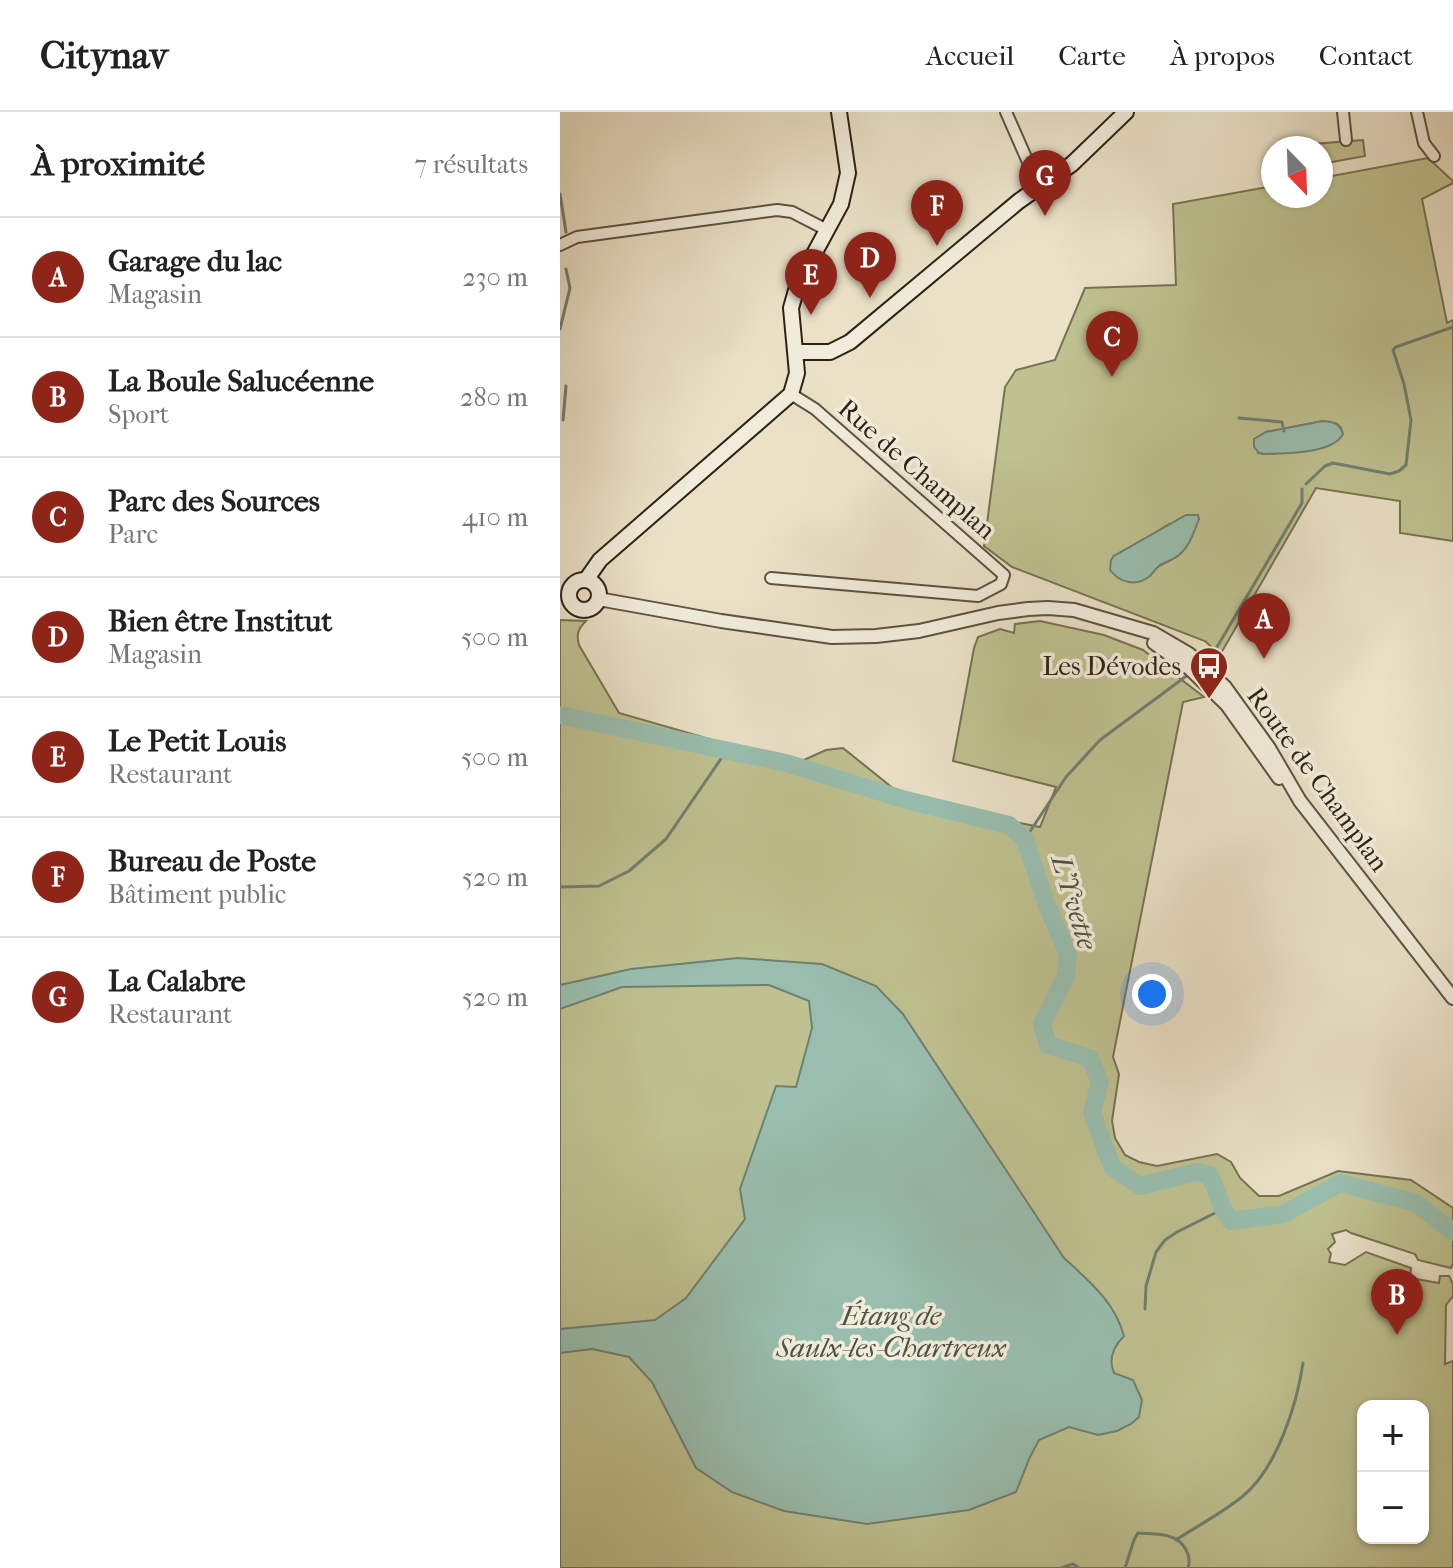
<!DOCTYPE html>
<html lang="fr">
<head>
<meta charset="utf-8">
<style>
  :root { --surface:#fff; --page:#f2f2f2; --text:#222; --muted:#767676; --line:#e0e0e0; --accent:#8f2418 }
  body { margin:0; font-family:"IM FELL French Canon",serif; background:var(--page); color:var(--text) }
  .controls { position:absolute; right:24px; bottom:24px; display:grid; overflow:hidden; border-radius:16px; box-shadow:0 2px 6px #0004 }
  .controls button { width:72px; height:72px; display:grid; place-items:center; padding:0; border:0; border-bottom:2px solid var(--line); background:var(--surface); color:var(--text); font:40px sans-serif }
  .compass { position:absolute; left:701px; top:24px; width:72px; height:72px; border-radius:50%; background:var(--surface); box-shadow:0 2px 6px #0004; rotate:157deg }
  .you { position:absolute; left:592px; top:882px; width:28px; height:28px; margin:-20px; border:6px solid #fff; border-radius:50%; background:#1a73e8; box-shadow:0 0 0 12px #1a73e833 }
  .badge { display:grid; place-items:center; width:52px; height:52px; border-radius:50%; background:var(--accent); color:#fff; font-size:26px; font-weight:700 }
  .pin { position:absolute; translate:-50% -66px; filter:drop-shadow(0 2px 4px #0008) }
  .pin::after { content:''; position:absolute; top:42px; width:28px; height:24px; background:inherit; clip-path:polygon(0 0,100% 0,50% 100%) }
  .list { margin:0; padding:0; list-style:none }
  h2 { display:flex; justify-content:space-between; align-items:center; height:104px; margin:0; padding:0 32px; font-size:34px }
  h2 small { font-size:26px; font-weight:400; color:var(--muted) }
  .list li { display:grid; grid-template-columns:52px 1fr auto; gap:24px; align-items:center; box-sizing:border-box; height:120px; padding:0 32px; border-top:2px solid var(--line) }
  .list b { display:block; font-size:30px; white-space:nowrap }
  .list p { margin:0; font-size:26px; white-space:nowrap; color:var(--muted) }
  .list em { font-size:26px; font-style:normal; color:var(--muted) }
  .map { position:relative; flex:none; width:893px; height:1456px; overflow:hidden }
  header { display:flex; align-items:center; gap:48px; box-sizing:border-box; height:112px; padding:0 40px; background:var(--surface); border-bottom:2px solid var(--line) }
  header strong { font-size:38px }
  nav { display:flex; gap:44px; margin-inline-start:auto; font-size:28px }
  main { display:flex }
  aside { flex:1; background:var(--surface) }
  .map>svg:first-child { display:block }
</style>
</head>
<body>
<header>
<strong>Citynav</strong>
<nav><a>Accueil</a><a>Carte</a><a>À propos</a><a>Contact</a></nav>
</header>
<main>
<aside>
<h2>À proximité<small>7 résultats</small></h2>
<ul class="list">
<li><span class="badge">A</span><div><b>Garage du lac</b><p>Magasin</p></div><em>230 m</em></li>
<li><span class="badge">B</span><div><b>La Boule Salucéenne</b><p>Sport</p></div><em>280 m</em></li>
<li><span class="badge">C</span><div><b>Parc des Sources</b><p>Parc</p></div><em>410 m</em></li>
<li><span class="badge">D</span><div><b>Bien être Institut</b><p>Magasin</p></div><em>500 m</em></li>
<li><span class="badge">E</span><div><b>Le Petit Louis</b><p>Restaurant</p></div><em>500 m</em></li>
<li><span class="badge">F</span><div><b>Bureau de Poste</b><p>Bâtiment public</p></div><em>520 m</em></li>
<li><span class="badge">G</span><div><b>La Calabre</b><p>Restaurant</p></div><em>520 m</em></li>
</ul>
</aside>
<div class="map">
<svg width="893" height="1456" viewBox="0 0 893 1456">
  <rect width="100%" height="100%" fill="#eae1c7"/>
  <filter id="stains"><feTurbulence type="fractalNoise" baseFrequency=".0025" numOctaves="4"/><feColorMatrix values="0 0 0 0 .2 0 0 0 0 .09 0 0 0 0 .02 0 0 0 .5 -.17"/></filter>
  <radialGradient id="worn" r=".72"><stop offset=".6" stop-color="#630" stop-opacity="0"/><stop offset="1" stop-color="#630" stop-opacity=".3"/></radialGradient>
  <g fill="#bfc190" stroke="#777252" stroke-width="2" fill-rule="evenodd">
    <polygon points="803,28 805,44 761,52 761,36 753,36 752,32"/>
    <path d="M 868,46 L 893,69 L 893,71 L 862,87 L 887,211 L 893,208 L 893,429 L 840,421 L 840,389 L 756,376 L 660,543 L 645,529 L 452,455 L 424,434 L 445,275 L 456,258 L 495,248 L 525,176 L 616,173 L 613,92 L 713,74 L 713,84 L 761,84 L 761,66 ZM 763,309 L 777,312 L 781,316 L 767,334 L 747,339 L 705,342 L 698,341 L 706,320 ZM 609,412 L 618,444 L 599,454 L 583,468 L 554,444 L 585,427 Z"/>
    <path d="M 0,508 L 26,509 C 18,517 16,522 19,533 L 59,601 L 219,647 L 244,648 L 266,638 L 283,636 L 339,681 L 379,695 L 480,715 L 496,675 L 393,649 L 414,536 L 418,525 L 440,517 L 454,521 L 455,512 L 480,509 L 544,523 L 583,538 L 644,585 L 623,590 L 553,945 L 559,962 L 552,1009 L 555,1026 L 565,1043 L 579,1050 L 597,1054 L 657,1042 L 671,1050 L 680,1066 L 699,1084 L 719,1084 L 778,1059 L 851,1068 L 893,1096 L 893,1151 L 891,1156 L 858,1148 L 855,1142 L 791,1121 L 786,1118 L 772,1122 L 775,1130 L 768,1137 L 771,1142 L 769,1150 L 785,1153 L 806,1140 L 851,1156 L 850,1166 L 879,1171 L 880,1164 L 889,1164 L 893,1172 L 893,1184 L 886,1193 L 885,1252 L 893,1249 L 893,1456 L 0,1456 ZM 803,1294 L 863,1294 L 863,1426 L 803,1426 Z"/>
  </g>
  <g fill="#99beaf" stroke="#6f8071" stroke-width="2">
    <path d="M 763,309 C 774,310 780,311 783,322 C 773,342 725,341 705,342 L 699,341 L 694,335 L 694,327 L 706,320 Z"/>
    <path d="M 626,403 L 638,403 L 639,407 C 634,420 629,437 616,445 C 611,449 604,450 599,454 C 595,457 593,461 590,464 C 576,475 560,471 550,458 L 551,448 L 554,444 Z"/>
    <path d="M 178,846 L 262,852 L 316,874 L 343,902 L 504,1146 C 529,1169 555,1190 564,1224 C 553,1235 548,1247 554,1261 L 573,1268 L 582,1288 L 579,1305 L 571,1312 L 557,1319 L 538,1323 L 509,1315 L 479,1328 L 470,1345 L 456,1380 L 409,1398 L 307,1412 L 224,1399 L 172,1380 L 136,1356 L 92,1270 L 69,1245 L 32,1237 L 0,1241 L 0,1217 L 95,1208 L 126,1186 L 185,1107 L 180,1077 L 216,974 L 236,975 L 252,916 L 249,889 L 209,873 L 62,875 L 0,897 L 0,873 L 71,857 Z"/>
  </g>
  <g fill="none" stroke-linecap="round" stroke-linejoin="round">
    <g stroke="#6f8071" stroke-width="3">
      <polyline points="0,82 6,120"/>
      <polyline points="0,217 10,176 6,157"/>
      <polyline points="679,306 722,310 724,319"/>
      <polyline points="3,308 6,274"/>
      <polyline points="746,372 765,354 773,351 830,362 839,359 846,353 851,308 844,272 833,238 836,235 893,215"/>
      <polyline points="644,549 654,540 742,391 742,377"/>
      <polyline points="465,727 506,665 540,628 629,562"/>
      <polyline points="0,775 39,774 69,759 106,727 167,638"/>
      <polyline points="585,1197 586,1174 596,1140 605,1128 617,1120 663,1097"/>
      <path d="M 616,1428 C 637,1414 664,1400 683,1384 C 717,1356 737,1292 743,1251"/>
      <polyline points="501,1456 513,1452 519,1456"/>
      <path d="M 565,1456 L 574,1428 L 578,1421 C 588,1422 602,1421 611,1425 C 624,1429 632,1444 628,1456"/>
    </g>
    <polyline stroke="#99beaf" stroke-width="18" points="0,603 226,651 346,688 449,713 465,727 487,793 508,843 506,864 482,912 488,933 530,946 540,970 532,1000 552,1055 580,1074 637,1060 650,1063 663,1097 671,1109 724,1102 780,1071 856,1091 893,1120"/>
    <g stroke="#5e5241" stroke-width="14">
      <g id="minor">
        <polyline points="446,0 479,75"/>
        <polyline points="783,0 786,28"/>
        <polyline points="857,0 864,31 874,44"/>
        <polyline points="0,133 17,125 217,98 232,100 267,118"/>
        <polyline points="211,466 418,484 441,472 444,463 255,297 231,282"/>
      </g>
    </g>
    <g stroke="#5e5241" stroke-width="16">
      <g id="tertiary">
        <polyline points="39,484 44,488 161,509 272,525 316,524 359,519 438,501 468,497 488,496 514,498 593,521 629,542 665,575 709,636 740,689 893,886"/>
        <polyline points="594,531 630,557 667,593 719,666"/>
      </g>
    </g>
    <g stroke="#2f2214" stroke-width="18">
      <g id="secondary">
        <polyline points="236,240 270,240 290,230 459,89 512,52 566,0"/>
        <circle cx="24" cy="483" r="15"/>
        <polyline points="26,468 40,448 231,282 237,261 231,196 241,161 254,142 281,92 288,61 279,0"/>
      </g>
    </g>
    <use href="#minor" stroke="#f1ecdb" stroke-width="10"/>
    <use href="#tertiary" stroke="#f1ecdb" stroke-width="12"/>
    <use href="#secondary" stroke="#f1ecdb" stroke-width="14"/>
  </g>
  <defs>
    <g id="bus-pin" transform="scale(2)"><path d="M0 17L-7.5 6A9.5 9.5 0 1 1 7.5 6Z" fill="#8f2418" stroke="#f1ecdb"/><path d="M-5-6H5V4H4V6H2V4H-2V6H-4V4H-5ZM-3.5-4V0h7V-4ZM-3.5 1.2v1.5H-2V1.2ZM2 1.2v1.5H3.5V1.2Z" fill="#fff"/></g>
  </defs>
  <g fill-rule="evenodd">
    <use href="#bus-pin" x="649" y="554"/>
  </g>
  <g text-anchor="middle" stroke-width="7" stroke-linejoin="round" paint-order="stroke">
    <g font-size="26" fill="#2f2214" stroke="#f1ecdb">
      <text transform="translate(357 357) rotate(41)" y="9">Rue de Champlan</text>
      <text transform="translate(758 667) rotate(54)" y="9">Route de Champlan</text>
    </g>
    <g font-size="26" fill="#2f2214" stroke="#f1ecdb" text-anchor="end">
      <text x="621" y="563">Les Dévodes</text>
    </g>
    <g font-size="28" font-style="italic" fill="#4f5142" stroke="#f1ecdb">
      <text transform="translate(515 790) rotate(73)" y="10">L'Yvette</text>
      <text x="331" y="1213">Étang de<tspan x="331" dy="32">Saulx-les-Chartreux</tspan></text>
    </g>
  </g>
  <rect width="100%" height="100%" filter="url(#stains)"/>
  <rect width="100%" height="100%" fill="url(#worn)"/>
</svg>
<div class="controls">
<button>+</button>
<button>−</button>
</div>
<svg class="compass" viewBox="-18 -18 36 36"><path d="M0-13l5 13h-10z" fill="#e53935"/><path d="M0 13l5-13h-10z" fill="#767676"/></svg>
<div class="you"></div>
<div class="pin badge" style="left:704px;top:547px">A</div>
<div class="pin badge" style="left:837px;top:1223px">B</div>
<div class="pin badge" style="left:552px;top:265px">C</div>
<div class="pin badge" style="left:310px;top:186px">D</div>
<div class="pin badge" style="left:251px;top:203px">E</div>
<div class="pin badge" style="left:377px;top:134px">F</div>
<div class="pin badge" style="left:485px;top:104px">G</div>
</div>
</main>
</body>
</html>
